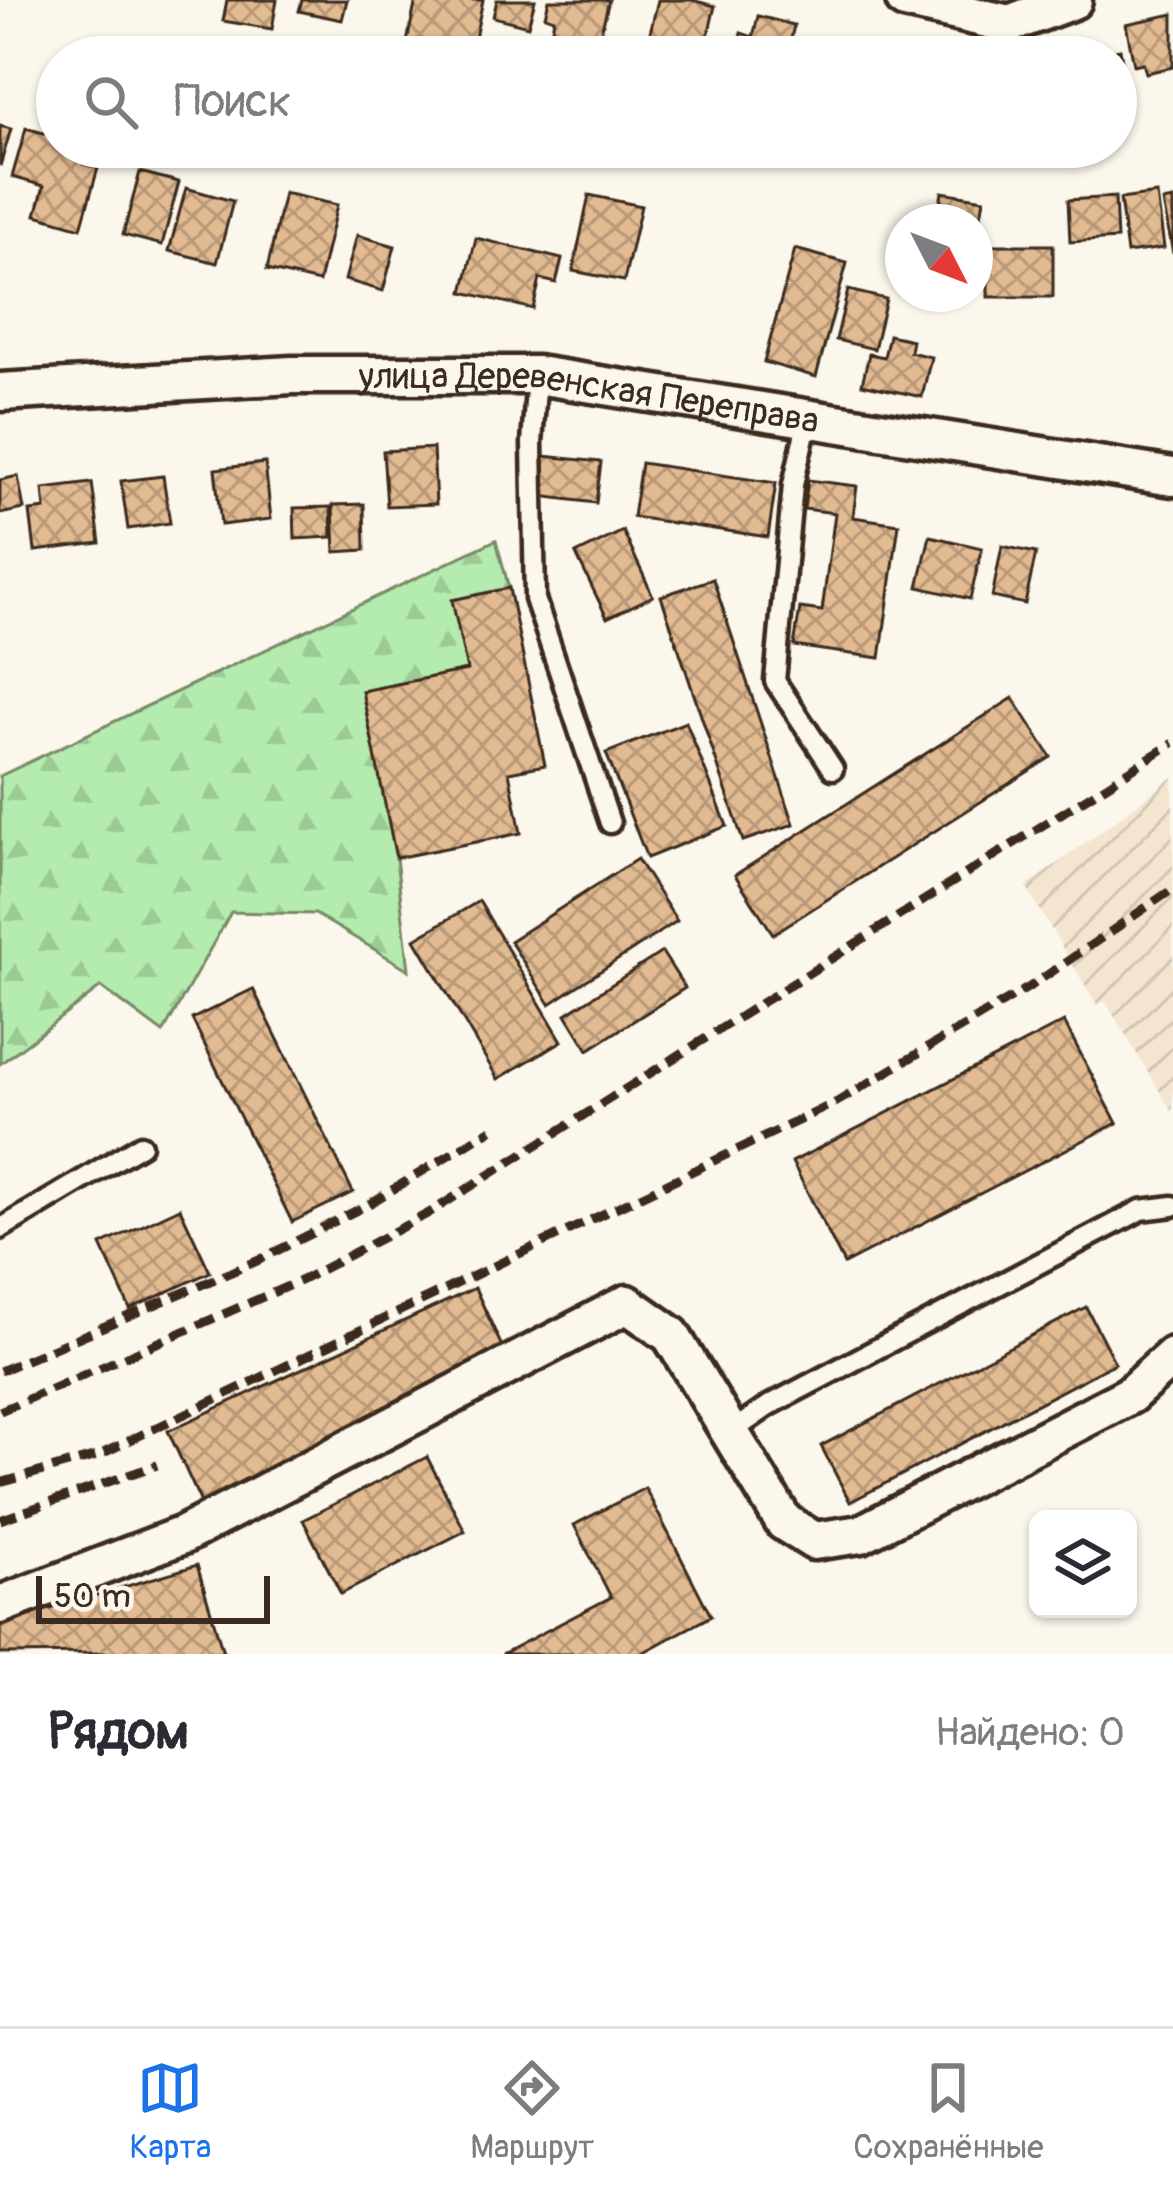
<!DOCTYPE html>
<html lang="ru">
<head>
<meta charset="utf-8">
<style>
  :root { --surface:#fff; --page:#f7f7f7; --text:#2b2b33; --muted:#7c7c81; --line:#e1e1e2; --accent:#1a73e8 }
  body { margin:0; font-family:Pangolin,sans-serif; background:var(--page); color:var(--text) }
  .controls { position:absolute; right:36px; bottom:36px; display:grid; overflow:hidden; border-radius:18px; box-shadow:0 3px 9px #0004 }
  .controls button { width:108px; height:108px; display:grid; place-items:center; padding:0; border:0; border-bottom:3px solid var(--line); background:var(--surface); color:var(--text); font:60px sans-serif }
  .compass { position:absolute; left:885px; top:204px; width:108px; height:108px; border-radius:50%; background:var(--surface); box-shadow:0 3px 9px #0004; rotate:132deg }
  .scale { position:absolute; left:36px; bottom:30px; width:234px; box-sizing:border-box; padding-left:12px; border:6px solid #3b2a1e; border-top:0; font-size:33px; line-height:42px; white-space:nowrap; color:#3b2a1e; -webkit-text-stroke:9px #fbf7ec; paint-order:stroke }
  .list { margin:0; padding:0; list-style:none }
  h2 { display:flex; justify-content:space-between; align-items:center; height:156px; margin:0; padding:0 48px; font-size:51px }
  h2 small { font-size:39px; font-weight:400; color:var(--muted) }
  .icon { flex:none; width:66px; height:66px; fill:none; stroke:currentColor; stroke-width:2; stroke-linecap:round; stroke-linejoin:round }
  .map { position:relative; flex:none; width:1173px; height:1654px; overflow:hidden }
  .search { position:absolute; background:var(--surface); box-shadow:0 3px 9px #0004; left:36px; right:36px; top:36px; height:132px; display:flex; align-items:center; gap:30px; box-sizing:border-box; padding:0 42px; border-radius:66px; color:var(--muted); font-size:45px }
  .sheet { height:372px; background:var(--surface) }
  nav { display:flex; justify-content:space-around; align-items:center; box-sizing:border-box; height:168px; border-top:3px solid var(--line); background:var(--surface); font-size:33px; color:var(--muted) }
  nav a { display:grid; justify-items:center; gap:6px }
  nav .on { color:var(--accent) }
  .map>svg:first-child { display:block }
</style>
</head>
<body>
<div class="map">
<svg width="1173" height="1654" viewBox="0 0 1173 1654">
  <defs>
    <pattern id="industrial-furrows" width="10" height="10" patternUnits="userSpaceOnUse" patternTransform="scale(3)"><rect width="10" height="10" fill="#f4e5d1"/><path d="M-1 1l2-2M0 10L10 0M9 11l2-2" fill="none" stroke="#d2c5b3"/></pattern>
    <pattern id="forest-firs" width="22" height="20" patternUnits="userSpaceOnUse" patternTransform="scale(3)"><rect width="22" height="20" fill="#b4ebae"/><path d="M5 1l3.5 6h-7zM16 11l3.5 6h-7z" fill="#9cca95"/></pattern>
    <pattern id="building-cross-hatch" width="8" height="8" patternUnits="userSpaceOnUse" patternTransform="scale(3)"><rect width="8" height="8" fill="#e2bb93"/><path d="M0 0l8 8M0 8l8-8" fill="none" stroke="#b89877"/></pattern>
  </defs>
  <rect width="100%" height="100%" fill="#fbf7ec"/>
  <filter id="ink" filterUnits="userSpaceOnUse"><feTurbulence type="fractalNoise" baseFrequency=".00833" numOctaves="2"/><feDisplacementMap in="SourceGraphic" scale="24" xChannelSelector="R" yChannelSelector="G"/><feConvolveMatrix kernelMatrix="1 2 1 2 8 2 1 2 1" color-interpolation-filters="sRGB"/></filter>
  <g filter="url(#ink)">
    <polygon fill="url(#industrial-furrows)" points="1173,777 1173,1113 1105,1001 1097,1005 1026,887"/>
    <polygon fill="url(#forest-firs)" stroke="#788a66" stroke-width="3" points="496,540 509,588 453,600 467,670 362,691 396,858 409,970 315,914 231,912 163,1033 101,987 0,1064 0,776"/>
    <g fill="url(#building-cross-hatch)" stroke="#3b2a1e" stroke-width="3">
      <polygon points="227,0 277,0 272,29 223,21"/>
      <polygon points="302,0 347,0 342,20 299,11"/>
      <polygon points="416,0 483,0 471,57 406,47"/>
      <polygon points="497,0 535,0 528,26 493,17"/>
      <polygon points="549,0 609,0 598,44 551,33 554,19 545,16"/>
      <polygon points="658,0 692,0 715,6 703,57 682,57 682,54 647,45"/>
      <polygon points="1173,14 1173,67 1146,73 1143,63 1134,65 1126,24"/>
      <polygon points="758,16 794,25 787,57 735,57 741,33 753,37"/>
      <polygon points="1120,49 1127,91 1116,93 1116,57 1083,56"/>
      <polygon points="0,126 11,129 0,166"/>
      <polygon points="26,128 57,137 57,147 88,147 84,164 98,168 81,228 36,215 44,186 12,177"/>
      <polygon points="140,172 179,182 162,245 123,235"/>
      <polygon points="186,188 233,201 217,263 169,251"/>
      <polygon points="942,192 984,199 975,250 975,222 937,222"/>
      <polygon points="284,193 337,205 319,282 267,270"/>
      <polygon points="1157,194 1164,248 1127,253 1120,199"/>
      <polygon points="589,195 641,206 624,281 573,271"/>
      <polygon points="1115,197 1117,239 1070,242 1068,200"/>
      <polygon points="1173,200 1173,254 1163,202"/>
      <polygon points="357,235 395,246 383,291 345,280"/>
      <polygon points="476,238 562,259 556,283 540,279 533,309 463,292"/>
      <rect x="988" y="245" width="65" height="52"/>
      <polygon points="795,249 847,263 816,377 764,362"/>
      <polygon points="848,290 886,299 874,349 836,340"/>
      <polygon points="889,335 912,340 910,352 931,357 922,397 862,384 869,354 884,357"/>
      <polygon points="433,448 436,504 387,506 383,451"/>
      <polygon points="544,456 601,462 596,503 539,496"/>
      <polygon points="265,463 271,519 221,525 215,469"/>
      <polygon points="641,463 776,483 768,537 633,517"/>
      <polygon points="18,476 24,509 0,514 0,480"/>
      <polygon points="163,476 170,523 128,529 121,481"/>
      <polygon points="808,480 857,486 853,517 899,524 880,658 794,646 800,608 822,611 835,513 804,509"/>
      <polygon points="92,483 100,543 35,551 30,511 45,509 43,489"/>
      <polygon points="364,504 365,550 335,552 333,505"/>
      <polygon points="331,507 332,537 295,539 294,508"/>
      <polygon points="623,531 653,596 607,618 576,554"/>
      <polygon points="930,536 982,548 970,599 918,587"/>
      <polygon points="1002,546 1036,553 1025,604 992,597"/>
      <polygon points="713,579 794,824 743,841 661,596"/>
      <polygon points="509,588 545,765 509,772 521,833 396,858 362,691 467,670 452,600"/>
      <polygon points="1013,698 1051,757 773,934 735,875"/>
      <polygon points="686,722 727,826 647,858 606,753"/>
      <polygon points="637,859 677,921 550,1004 510,941"/>
      <polygon points="479,901 562,1041 498,1079 415,939"/>
      <polygon points="662,952 685,988 588,1050 566,1014"/>
      <polygon points="253,989 353,1192 292,1222 192,1019"/>
      <polygon points="1064,1022 1117,1123 844,1264 792,1162"/>
      <polygon points="180,1208 210,1272 130,1309 101,1245"/>
      <polygon points="475,1288 509,1362 202,1505 168,1431"/>
      <polygon points="1086,1307 1115,1363 850,1502 821,1446"/>
      <polygon points="427,1457 465,1531 341,1594 303,1520"/>
      <polygon points="645,1488 711,1616 640,1654 502,1654 611,1597 574,1525"/>
      <polygon points="197,1565 223,1652 0,1654 0,1624"/>
    </g>
    <g fill="none" stroke-linecap="round" stroke-linejoin="round">
      <g stroke="#3b2a1e" stroke-width="27">
        <g id="service">
          <polyline points="537,375 532,443 535,599 610,823"/>
          <polyline points="808,419 793,485 775,681 833,769"/>
          <polyline points="0,1229 141,1145"/>
          <polyline points="731,1432 770,1405 1141,1210 1173,1206"/>
        </g>
      </g>
      <g stroke="#3b2a1e" stroke-width="45">
        <g id="minor">
          <polyline points="905,0 1009,24 1073,0"/>
          <path id="s1" d="M 0,392 L 292,375 L 537,375 L 1173,477"/>
          <polyline points="0,1605 183,1535 627,1304 671,1335 784,1522 814,1541 861,1534 1130,1395 1173,1356"/>
        </g>
      </g>
      <use href="#service" stroke="#fbf7ec" stroke-width="18"/>
      <use href="#minor" stroke="#fbf7ec" stroke-width="36"/>
      <g stroke="#3b2a1e" stroke-width="9" stroke-dasharray="18 9" stroke-linecap="butt">
        <polyline points="0,1371 257,1261 369,1204 492,1129"/>
        <polyline points="0,1411 302,1280 429,1213 1173,743"/>
        <polyline points="0,1483 97,1456 837,1102 1031,986 1173,889"/>
        <polyline points="0,1520 157,1465"/>
      </g>
    </g>
  </g>
  <g text-anchor="middle" stroke-width="9" stroke-linejoin="round" paint-order="stroke">
    <g font-size="36" fill="#3b2a1e" stroke="#fbf7ec">
      <text dy="13" stroke="none"><textPath href="#s1" startOffset="591">улица Деревенская Переправа</textPath></text>
    </g>
  </g>
</svg>
<div class="controls">
<button><svg class="icon" aria-label="layers" viewBox="0 0 24 24"><path d="M12 4l9 5-9 5-9-5zM3 14l9 5 9-5"/></svg></button>
</div>
<svg class="compass" viewBox="-18 -18 36 36"><path d="M0-13l5 13h-10z" fill="#e53935"/><path d="M0 13l5-13h-10z" fill="#7c7c81"/></svg>
<div class="scale">50 m</div>
<div class="search"><svg class="icon" aria-label="search" viewBox="0 0 24 24"><circle cx="10" cy="10" r="6"/><path d="M15 15l6 6"/></svg>Поиск</div>
</div>
<section class="sheet">
<h2>Рядом<small>Найдено: 0</small></h2>
<ul class="list">
</ul>
</section>
<nav>
<a class="on"><svg class="icon" aria-label="map" viewBox="0 0 24 24"><path d="M3 6l6-2 6 2 6-2v14l-6 2-6-2-6 2zM9 4v14M15 6v14"/></svg>Карта</a>
<a><svg class="icon" aria-label="directions" viewBox="0 0 24 24"><path d="M12 3l9 9-9 9-9-9zM9 14v-3h6M13 9l2 2-2 2"/></svg>Маршрут</a>
<a><svg class="icon" aria-label="saved" viewBox="0 0 24 24"><path d="M7 4h10v16l-5-4-5 4z"/></svg>Сохранённые</a>
</nav>
</body>
</html>
